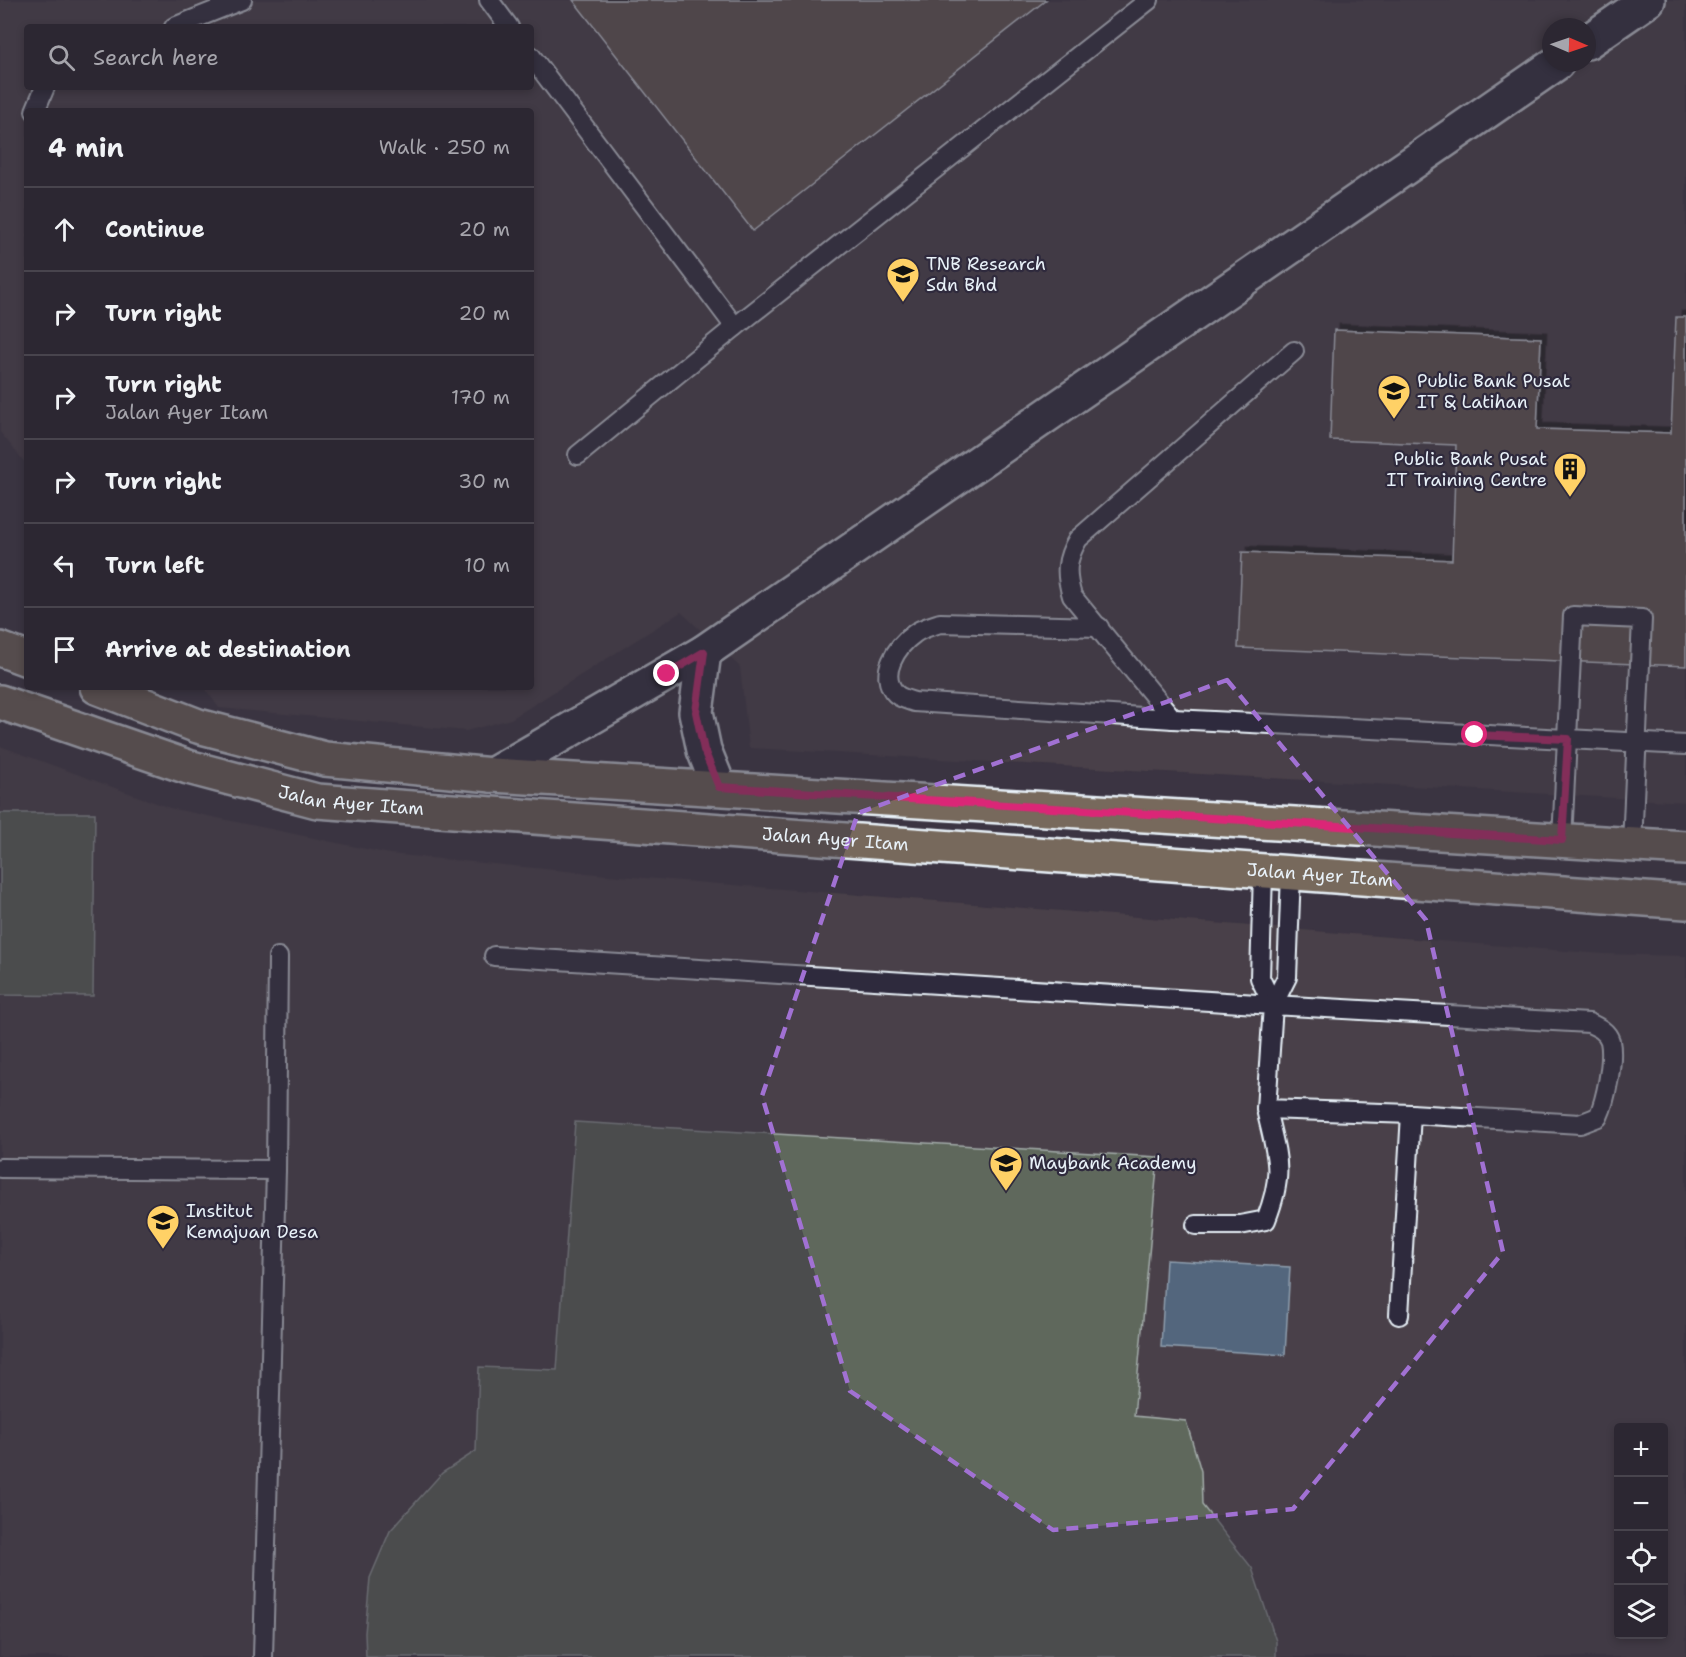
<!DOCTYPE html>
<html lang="en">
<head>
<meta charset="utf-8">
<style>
  :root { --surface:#2c2732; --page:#38333e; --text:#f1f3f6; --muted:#a6a5ac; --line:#48444d }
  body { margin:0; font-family:"Shantell Sans",sans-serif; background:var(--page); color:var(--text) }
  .controls { position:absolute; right:18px; bottom:18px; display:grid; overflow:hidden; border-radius:6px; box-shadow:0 3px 9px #0003 }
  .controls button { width:54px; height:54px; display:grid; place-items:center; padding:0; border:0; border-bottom:2px solid var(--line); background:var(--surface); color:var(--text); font:30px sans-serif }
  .compass { position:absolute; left:1542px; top:18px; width:54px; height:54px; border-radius:50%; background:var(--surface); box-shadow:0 3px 9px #0003; rotate:92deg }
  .stop { position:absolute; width:18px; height:18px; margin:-14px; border:4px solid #db2777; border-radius:50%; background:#fff }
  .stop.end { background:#db2777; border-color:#fff; box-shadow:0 2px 6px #0008 }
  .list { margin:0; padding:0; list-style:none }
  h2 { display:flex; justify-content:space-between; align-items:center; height:78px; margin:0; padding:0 24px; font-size:26px }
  h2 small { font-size:20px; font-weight:400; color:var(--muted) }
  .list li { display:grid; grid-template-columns:39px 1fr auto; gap:18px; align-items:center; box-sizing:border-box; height:84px; padding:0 24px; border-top:2px solid var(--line) }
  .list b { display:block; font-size:22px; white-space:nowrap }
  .list p { margin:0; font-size:20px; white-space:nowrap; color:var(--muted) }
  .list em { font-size:20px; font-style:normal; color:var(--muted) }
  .icon { flex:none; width:33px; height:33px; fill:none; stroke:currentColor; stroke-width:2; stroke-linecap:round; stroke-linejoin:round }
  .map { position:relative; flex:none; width:1686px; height:1657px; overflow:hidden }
  .search { position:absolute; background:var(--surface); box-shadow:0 3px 9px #0003; left:24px; top:24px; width:510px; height:66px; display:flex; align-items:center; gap:15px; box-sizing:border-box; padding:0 21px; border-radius:6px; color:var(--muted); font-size:22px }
  .panel { position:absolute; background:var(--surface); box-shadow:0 3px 9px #0003; left:24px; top:108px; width:510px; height:582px; border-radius:6px }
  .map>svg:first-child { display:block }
</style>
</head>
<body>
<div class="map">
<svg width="1686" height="1657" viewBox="0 0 1686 1657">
  <defs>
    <filter id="shadow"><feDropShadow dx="5.5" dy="-5.5" stdDeviation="0" flood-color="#0009"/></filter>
  </defs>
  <rect width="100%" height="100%" fill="#3b3442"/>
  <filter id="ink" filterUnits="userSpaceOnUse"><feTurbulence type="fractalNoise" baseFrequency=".0167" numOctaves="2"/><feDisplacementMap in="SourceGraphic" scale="12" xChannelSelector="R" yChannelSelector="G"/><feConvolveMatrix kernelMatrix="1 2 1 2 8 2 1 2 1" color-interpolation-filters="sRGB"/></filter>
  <g filter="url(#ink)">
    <g fill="#494048" fill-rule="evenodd">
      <path d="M 0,0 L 1686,0 L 1686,802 L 749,748 L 740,667 L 681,612 L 511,719 L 466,731 L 219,708 L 204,687 L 531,687 L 531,111 L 27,111 L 27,465 L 0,432 ZM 27,27 L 531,27 L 531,87 L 27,87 ZM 1551,27 L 1587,27 L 1587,63 L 1551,63 Z"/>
      <path d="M 0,746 L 170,808 L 390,854 L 608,875 L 1604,954 L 1686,956 L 1686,1657 L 0,1657 ZM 1618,1428 L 1664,1428 L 1664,1634 L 1618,1634 Z"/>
    </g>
    <g fill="#5e685c" stroke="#a3acaa" stroke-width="1.5">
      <polygon points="0,813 95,813 93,996 0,995"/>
      <polygon points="575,1122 1158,1157 1134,1416 1186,1421 1201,1471 1202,1505 1252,1568 1276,1641 1276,1657 366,1657 365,1633 370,1578 390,1531 442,1473 476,1451 479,1367 557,1370"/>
    </g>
    <polygon fill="#52667d" stroke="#8e9eae" stroke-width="1.5" points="1166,1260 1290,1267 1285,1355 1161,1347"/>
    <g fill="#695b57" stroke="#e8f1f8" stroke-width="1.5" filter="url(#shadow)">
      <polygon points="573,0 1046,0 753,231"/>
      <polygon points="1676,317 1686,317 1686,666 1238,648 1242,552 1452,560 1456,445 1330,440 1334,330 1541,338 1537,429 1671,433"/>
    </g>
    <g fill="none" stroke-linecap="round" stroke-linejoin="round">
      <g stroke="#e8f1f8" stroke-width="22">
        <g id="lane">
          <polyline points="489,0 509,27"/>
          <polyline points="174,27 242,0"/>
          <polyline points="531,56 735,327"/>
          <polyline points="35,111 45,87"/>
          <polyline points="578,455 735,327 1149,0"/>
          <path d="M 1099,627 L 940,623 C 932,626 921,628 914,634 C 897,646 877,675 896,694 C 900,698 908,700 914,702 L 1173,719 L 1686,745"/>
          <path d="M 1173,719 L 1072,596 C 1065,573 1066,559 1078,539 L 1294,351"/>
          <polyline points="1562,840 1573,616 1642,619 1632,845"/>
          <polyline points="1263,871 1260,978 1273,1005"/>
          <path d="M 494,956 L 1273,1005 L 1266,1109 L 1411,1114 L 1580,1124 L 1598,1117 C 1606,1100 1614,1060 1610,1041 C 1607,1031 1598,1027 1589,1023 L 1273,1005"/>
          <polyline points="1273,1005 1287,977 1291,873"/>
          <polyline points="0,1168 276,1170"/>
          <path d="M 1196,1225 L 1240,1225 L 1266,1220 C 1285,1171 1277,1158 1266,1109"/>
          <polyline points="1399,1315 1411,1114"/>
          <polyline points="263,1657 276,1170 278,957"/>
        </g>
      </g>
      <g stroke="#e8f1f8" stroke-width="38">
        <g id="street">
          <polyline points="1587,42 1648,0"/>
          <polyline points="704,652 696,712 704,750 719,787"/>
          <polyline points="492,775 704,652 1557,63"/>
        </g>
      </g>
      <g stroke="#e8f1f8" stroke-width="38">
        <g id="primary">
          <polyline points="0,649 27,659"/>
          <polyline points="97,687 198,726 325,759 492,775 1686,848"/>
          <path id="s1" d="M 0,702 L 188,767 L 317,801 L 1686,902"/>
        </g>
      </g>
      <use href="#lane" stroke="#2f2a3d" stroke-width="18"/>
      <use href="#street" stroke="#2f2a3d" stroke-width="33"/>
      <use href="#primary" stroke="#77695c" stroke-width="33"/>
    </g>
  </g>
  <g fill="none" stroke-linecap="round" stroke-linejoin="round" filter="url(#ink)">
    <polyline stroke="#db2777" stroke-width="8" points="667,674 704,652 696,712 704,750 719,787 1562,840 1568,739 1475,735"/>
  </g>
  <path d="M0 0H1686V1657H0ZM 1227,680 L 1426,920 L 1503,1252 L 1293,1509 L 1053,1530 L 850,1391 L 762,1096 L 858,813 Z" fill="#3b3442" fill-opacity=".55" fill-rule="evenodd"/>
  <path fill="none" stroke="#a171d3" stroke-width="4.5" stroke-dasharray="12 8" stroke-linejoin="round" d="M 1227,680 L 1426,920 L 1503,1252 L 1293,1509 L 1053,1530 L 850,1391 L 762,1096 L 858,813 Z"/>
  <defs>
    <g id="university-pin" transform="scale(1.725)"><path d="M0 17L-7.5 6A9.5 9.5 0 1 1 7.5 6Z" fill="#ffd166" stroke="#2f2a3d"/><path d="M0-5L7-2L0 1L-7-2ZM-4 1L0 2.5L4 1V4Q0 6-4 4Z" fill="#111"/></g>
    <g id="building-pin" transform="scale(1.725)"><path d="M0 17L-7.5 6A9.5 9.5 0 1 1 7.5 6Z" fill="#ffd166" stroke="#2f2a3d"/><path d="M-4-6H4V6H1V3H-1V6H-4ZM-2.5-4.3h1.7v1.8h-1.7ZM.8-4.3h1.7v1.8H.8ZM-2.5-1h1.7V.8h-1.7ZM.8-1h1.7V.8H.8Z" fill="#111"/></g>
  </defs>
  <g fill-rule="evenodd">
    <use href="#university-pin" x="903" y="274"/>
    <use href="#university-pin" x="1394" y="391"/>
    <use href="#building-pin" x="1570" y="469"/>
    <use href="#university-pin" x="1006" y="1163"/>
    <use href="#university-pin" x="163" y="1221"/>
  </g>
  <g text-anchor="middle" stroke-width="4.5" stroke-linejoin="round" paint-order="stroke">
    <g font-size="18" fill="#e8f1f8" stroke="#2f2a3d" text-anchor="start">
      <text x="926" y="270">TNB Research<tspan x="926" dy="21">Sdn Bhd</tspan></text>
      <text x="1417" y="387">Public Bank Pusat<tspan x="1417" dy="21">IT &amp; Latihan</tspan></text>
      <text x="1547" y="465" text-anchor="end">Public Bank Pusat<tspan x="1547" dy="21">IT Training Centre</tspan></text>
      <text x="1029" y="1169">Maybank Academy</text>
      <text x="186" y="1217">Institut<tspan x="186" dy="21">Kemajuan Desa</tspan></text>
    </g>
    <g font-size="18" fill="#e8f1f8" stroke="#2f2a3d">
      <text dy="6" stroke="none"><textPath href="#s1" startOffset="366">Jalan Ayer Itam</textPath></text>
      <text dy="6" stroke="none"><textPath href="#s1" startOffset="852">Jalan Ayer Itam</textPath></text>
      <text dy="6" stroke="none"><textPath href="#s1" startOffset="1338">Jalan Ayer Itam</textPath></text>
    </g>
  </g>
</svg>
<div class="controls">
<button>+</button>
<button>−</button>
<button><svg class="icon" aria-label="locate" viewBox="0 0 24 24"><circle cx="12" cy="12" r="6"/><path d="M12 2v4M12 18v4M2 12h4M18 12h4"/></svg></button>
<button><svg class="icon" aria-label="layers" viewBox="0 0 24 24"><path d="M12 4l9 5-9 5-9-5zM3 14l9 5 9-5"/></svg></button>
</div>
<svg class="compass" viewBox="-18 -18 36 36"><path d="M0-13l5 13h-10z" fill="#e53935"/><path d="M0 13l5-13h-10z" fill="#a6a5ac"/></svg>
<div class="stop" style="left:1475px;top:735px"></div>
<div class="stop end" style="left:667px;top:674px"></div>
<div class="search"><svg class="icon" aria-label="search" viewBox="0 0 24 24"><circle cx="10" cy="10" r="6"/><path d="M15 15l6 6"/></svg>Search here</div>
<section class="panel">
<h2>4 min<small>Walk · 250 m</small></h2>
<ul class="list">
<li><svg class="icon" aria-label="ahead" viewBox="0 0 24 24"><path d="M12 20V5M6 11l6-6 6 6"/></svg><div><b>Continue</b></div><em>20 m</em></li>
<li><svg class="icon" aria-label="right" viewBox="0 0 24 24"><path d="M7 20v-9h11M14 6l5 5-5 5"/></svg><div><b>Turn right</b></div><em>20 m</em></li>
<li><svg class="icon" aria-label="right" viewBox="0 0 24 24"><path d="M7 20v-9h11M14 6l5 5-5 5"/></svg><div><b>Turn right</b><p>Jalan Ayer Itam</p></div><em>170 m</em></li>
<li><svg class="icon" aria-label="right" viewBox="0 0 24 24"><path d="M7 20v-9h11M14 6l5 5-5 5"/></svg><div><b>Turn right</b></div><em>30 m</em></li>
<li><svg class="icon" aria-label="left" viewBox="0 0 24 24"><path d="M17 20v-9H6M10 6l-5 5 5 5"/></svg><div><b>Turn left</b></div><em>10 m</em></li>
<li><svg class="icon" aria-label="arrive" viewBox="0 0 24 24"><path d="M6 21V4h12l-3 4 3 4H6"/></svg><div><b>Arrive at destination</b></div></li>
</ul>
</section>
</div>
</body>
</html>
